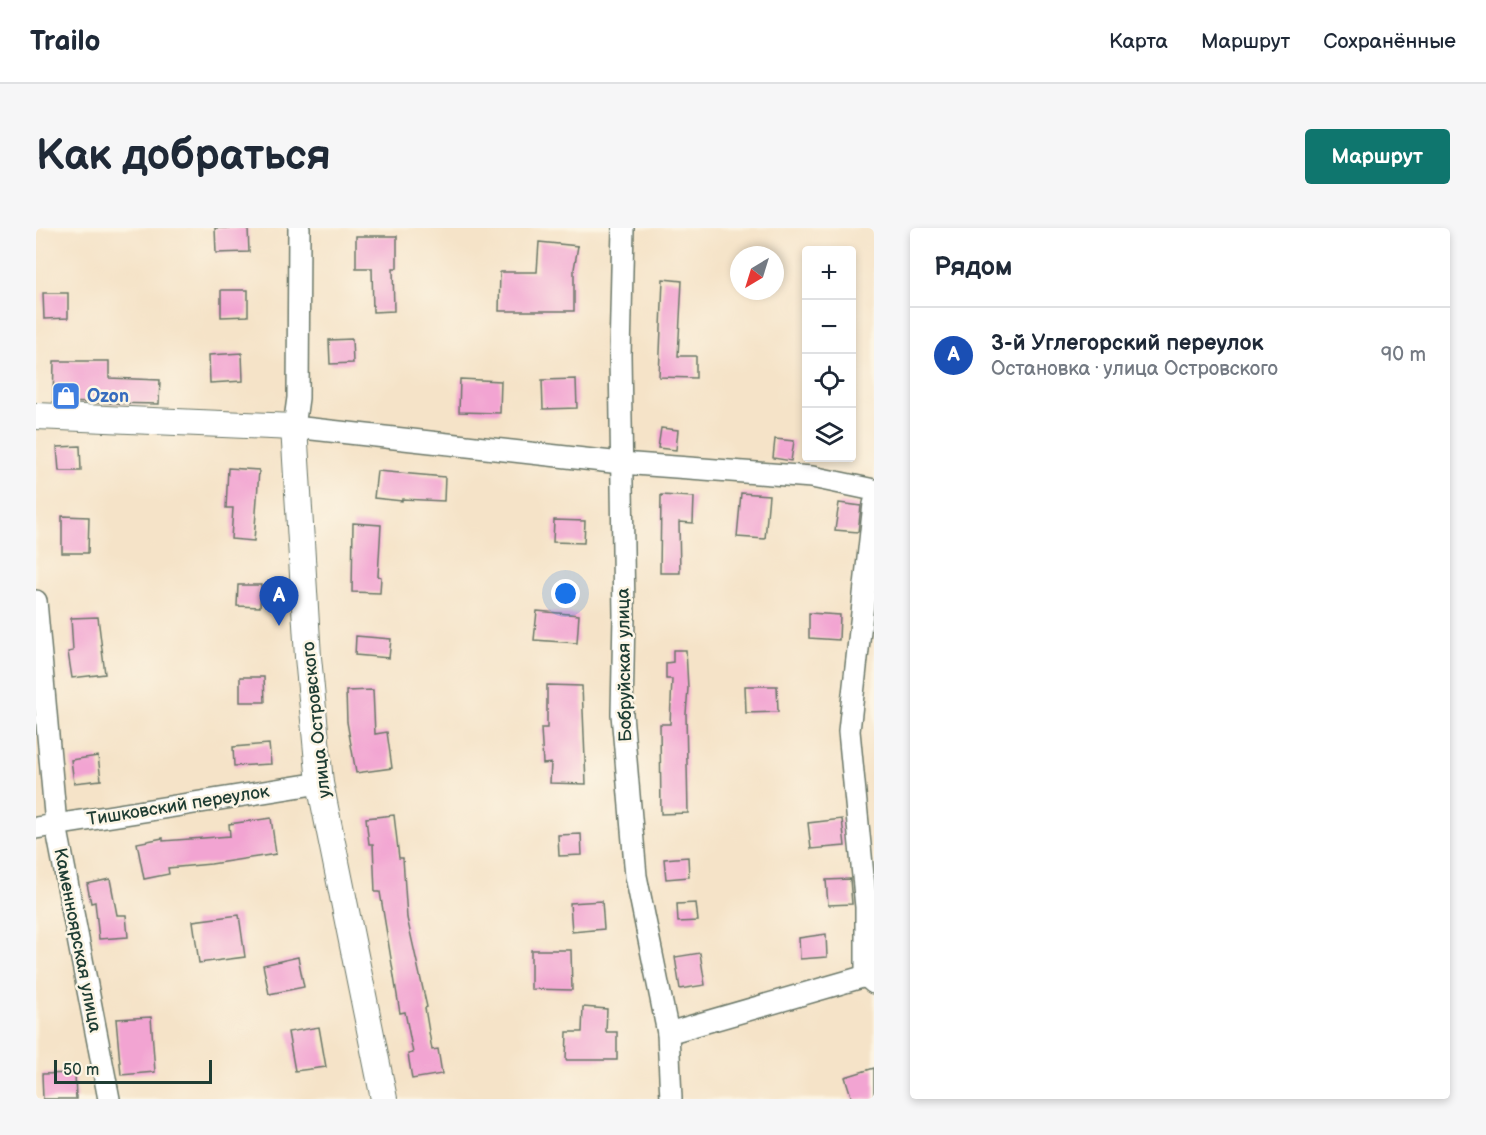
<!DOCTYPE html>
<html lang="ru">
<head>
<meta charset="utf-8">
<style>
  :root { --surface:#fff; --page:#f6f6f7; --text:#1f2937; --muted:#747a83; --line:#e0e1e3; --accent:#0f766e }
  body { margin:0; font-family:"Balsamiq Sans",sans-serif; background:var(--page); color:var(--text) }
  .controls { position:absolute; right:18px; top:18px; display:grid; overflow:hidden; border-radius:6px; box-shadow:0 3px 9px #0003 }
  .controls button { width:54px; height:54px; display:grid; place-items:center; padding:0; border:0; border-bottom:2px solid var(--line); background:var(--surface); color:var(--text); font:30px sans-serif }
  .compass { position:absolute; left:694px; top:18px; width:54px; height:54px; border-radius:50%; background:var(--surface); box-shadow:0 3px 9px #0003; rotate:218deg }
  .scale { position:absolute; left:18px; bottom:15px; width:158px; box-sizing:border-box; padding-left:6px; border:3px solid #1f3d34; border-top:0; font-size:16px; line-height:21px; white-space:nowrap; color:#1f3d34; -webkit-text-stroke:4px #fcf5e5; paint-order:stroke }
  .you { position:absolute; left:530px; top:366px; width:21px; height:21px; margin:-15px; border:4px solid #fff; border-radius:50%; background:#1a73e8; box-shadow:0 0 0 9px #1a73e833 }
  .badge { display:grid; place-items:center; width:39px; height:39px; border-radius:50%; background:var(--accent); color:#fff; font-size:20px; font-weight:700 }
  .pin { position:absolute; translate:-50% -50px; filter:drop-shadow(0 2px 3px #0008) }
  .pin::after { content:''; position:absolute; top:32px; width:21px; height:18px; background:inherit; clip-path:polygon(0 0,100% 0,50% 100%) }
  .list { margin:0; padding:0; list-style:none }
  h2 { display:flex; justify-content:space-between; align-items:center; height:78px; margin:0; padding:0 24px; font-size:26px }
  h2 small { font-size:20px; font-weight:400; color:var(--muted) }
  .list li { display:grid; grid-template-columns:39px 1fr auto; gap:18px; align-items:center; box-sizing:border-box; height:96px; padding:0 24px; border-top:2px solid var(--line) }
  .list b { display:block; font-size:22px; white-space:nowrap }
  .list p { margin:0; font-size:20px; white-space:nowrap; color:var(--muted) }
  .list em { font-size:20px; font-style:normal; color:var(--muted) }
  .icon { flex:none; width:33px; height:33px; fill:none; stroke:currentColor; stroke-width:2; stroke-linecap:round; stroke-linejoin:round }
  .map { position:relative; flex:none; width:838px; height:871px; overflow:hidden; border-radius:6px }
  header { display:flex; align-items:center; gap:36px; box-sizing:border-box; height:84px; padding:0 30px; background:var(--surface); border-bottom:2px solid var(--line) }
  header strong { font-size:28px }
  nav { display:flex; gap:33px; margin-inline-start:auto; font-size:21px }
  .intro { display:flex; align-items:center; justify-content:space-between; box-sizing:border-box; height:144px; padding:0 36px }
  h1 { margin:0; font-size:42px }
  .button { padding:15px 27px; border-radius:6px; background:var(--accent); color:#fff; font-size:21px; font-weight:700 }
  main { display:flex; gap:36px; padding:0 36px }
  aside { flex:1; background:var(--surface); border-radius:6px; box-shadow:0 3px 9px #0003 }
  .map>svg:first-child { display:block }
</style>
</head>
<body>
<header>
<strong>Trailo</strong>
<nav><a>Карта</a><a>Маршрут</a><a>Сохранённые</a></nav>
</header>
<div class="intro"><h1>Как добраться</h1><a class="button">Маршрут</a></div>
<main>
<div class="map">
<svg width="838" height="871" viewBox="0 0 838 871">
  <rect width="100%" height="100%" fill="#fcf5e5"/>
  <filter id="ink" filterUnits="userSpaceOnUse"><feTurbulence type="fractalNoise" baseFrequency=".0167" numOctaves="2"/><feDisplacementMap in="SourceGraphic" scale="12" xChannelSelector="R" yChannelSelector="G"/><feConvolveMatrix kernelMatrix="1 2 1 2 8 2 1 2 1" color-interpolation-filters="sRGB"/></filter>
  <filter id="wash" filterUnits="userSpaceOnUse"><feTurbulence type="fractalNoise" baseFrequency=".008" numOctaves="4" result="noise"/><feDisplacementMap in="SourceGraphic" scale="24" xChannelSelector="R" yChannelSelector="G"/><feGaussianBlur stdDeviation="1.35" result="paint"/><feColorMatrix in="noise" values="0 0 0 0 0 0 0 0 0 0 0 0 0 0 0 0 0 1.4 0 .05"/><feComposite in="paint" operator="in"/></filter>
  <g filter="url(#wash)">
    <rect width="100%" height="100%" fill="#f5e3c8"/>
    <g id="blocks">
      <g fill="#f2a4d2">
        <polygon points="179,0 212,0 213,24 180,25"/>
        <polygon points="320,8 361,8 361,40 357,40 358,83 337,84 336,40 320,40"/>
        <polygon points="503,14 542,18 538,41 538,83 463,83 464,44 501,44"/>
        <polygon points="627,51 646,53 642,128 660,128 660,150 623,149"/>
        <polygon points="185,62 212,62 212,88 185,89"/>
        <polygon points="7,65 32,65 32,90 8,91"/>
        <polygon points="316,111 317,135 294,136 293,112"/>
        <polygon points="206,125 207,153 174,155 173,127"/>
        <polygon points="18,133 73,133 73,150 124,152 123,176 17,174"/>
        <polygon points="424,151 465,153 464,185 423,184"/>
        <polygon points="540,151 541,180 507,181 506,152"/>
        <polygon points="625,200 642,202 640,222 622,220"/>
        <polygon points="739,211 758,213 755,233 737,230"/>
        <polygon points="44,218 45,243 23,243 21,219"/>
        <polygon points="192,240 223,242 218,313 195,311 197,280 190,280"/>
        <polygon points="341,243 409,249 408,273 366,271 366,273 338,270"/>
        <polygon points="705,265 733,267 729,311 701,309"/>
        <polygon points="625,267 658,269 657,295 643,294 644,345 624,345"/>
        <polygon points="803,275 825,278 822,304 799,302"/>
        <polygon points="26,288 53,289 52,325 26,325"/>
        <polygon points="518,292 549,293 548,315 517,314"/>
        <polygon points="317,295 345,297 342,348 345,349 344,365 316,364"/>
        <polygon points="202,357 225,357 224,379 201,378"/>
        <polygon points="501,383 543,387 541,415 498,412"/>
        <polygon points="773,385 804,387 803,412 773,410"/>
        <polygon points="62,389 69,446 36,450 32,424 37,423 35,390"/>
        <polygon points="320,408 355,411 353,430 319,427"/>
        <polygon points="637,422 650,422 652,460 650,486 652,585 625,586 624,496 634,496 636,451 630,451 630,435 637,434"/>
        <polygon points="204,449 228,449 229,474 204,474"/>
        <polygon points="511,457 546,458 550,556 514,555 515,535 507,536 505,500 511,500"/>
        <polygon points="709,458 741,458 742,484 710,485"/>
        <polygon points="337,462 339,506 351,504 356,540 320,545 311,494 310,463"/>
        <polygon points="233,516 235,536 198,538 197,519"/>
        <polygon points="62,528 65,552 38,555 35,532"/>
        <polygon points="358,587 363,630 367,630 371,690 391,779 389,780 396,822 402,821 406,846 376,851 372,826 377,825 369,784 364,785 344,664 339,664 337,616 333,616 330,590"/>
        <polygon points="235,590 240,626 175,636 132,640 133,646 108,651 101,615 127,610 127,613 194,608 193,596"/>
        <polygon points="806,591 809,618 775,621 772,595"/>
        <polygon points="545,606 546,627 523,628 522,607"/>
        <polygon points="652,629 653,649 630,651 628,631"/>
        <polygon points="74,651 81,687 90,687 92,709 63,711 59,674 55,675 51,656"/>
        <polygon points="814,651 816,676 792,677 790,652"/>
        <polygon points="566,673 568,701 536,704 534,675"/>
        <polygon points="660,675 662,693 642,694 641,676"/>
        <polygon points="203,687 209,729 163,735 157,693"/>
        <polygon points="790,706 791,729 764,731 763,710"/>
        <polygon points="495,722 535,722 536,762 495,761"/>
        <polygon points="664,725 669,757 644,761 639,729"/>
        <polygon points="262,729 268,759 233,766 227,737"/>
        <polygon points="547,779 571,781 570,804 581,804 581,832 530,832 531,804 546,804"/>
        <polygon points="115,789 119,844 85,847 80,791"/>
        <polygon points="283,799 290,839 259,843 252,804"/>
        <polygon points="838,840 838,871 816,871 809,849"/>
        <polygon points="39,845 40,871 7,871 6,846"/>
      </g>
    </g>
  </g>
  <g filter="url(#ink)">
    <use href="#blocks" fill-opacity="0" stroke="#6a7768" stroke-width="1.5"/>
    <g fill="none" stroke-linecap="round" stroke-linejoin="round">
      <g stroke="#6a7768" stroke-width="24">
        <g id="minor">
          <polyline points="263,0 262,170 258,199 585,235 776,249 838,262"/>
          <polyline points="587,0 584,127 588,387 586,486 600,648 632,805 635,871"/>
          <polyline points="838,276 813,503 830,679 830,748 838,755"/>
          <polyline points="0,373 20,597 73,871"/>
          <polyline points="0,600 284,555"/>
          <polyline points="632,805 830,748"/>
        </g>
      </g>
      <g stroke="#6a7768" stroke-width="28">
        <polyline id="tertiary" points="0,188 258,199 272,429 284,555 348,871"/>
      </g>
      <use href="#minor" stroke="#fff" stroke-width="21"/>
      <use href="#tertiary" stroke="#fff" stroke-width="26"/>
    </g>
  </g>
  <defs>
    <g id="shop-square" transform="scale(1.5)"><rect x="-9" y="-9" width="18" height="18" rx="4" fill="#3f7fe0" stroke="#fcf5e5"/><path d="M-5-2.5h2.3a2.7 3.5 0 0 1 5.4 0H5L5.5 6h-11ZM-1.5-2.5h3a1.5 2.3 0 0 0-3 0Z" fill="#fff"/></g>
  </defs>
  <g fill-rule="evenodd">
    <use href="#shop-square" x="30" y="168"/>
  </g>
  <g text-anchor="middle" stroke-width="5" stroke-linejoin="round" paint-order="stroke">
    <g font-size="18" font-weight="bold" fill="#366cbe" stroke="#fcf5e5" text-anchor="start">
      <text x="51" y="174">Ozon</text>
    </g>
    <g font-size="18" fill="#1f3d34" stroke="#fcf5e5">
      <text transform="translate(588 437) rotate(-91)" y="6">Бобруйская улица</text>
      <text transform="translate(280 492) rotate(-96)" y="6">улица Островского</text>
      <text transform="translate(142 577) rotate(-9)" y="6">Тишковский переулок</text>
      <text transform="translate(42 712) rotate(79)" y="6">Каменноярская улица</text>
    </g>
  </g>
</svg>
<div class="controls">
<button>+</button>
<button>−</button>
<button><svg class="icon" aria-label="locate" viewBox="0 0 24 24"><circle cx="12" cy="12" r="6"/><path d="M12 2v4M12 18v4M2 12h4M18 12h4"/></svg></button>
<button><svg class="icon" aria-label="layers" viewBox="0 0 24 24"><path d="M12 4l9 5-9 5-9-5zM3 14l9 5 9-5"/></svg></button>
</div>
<svg class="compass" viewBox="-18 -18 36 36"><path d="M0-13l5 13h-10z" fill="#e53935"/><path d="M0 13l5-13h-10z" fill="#747a83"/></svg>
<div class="scale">50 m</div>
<div class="you"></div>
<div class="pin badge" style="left:243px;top:398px;background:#1a4fb4">A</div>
</div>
<aside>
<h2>Рядом<small></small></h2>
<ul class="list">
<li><span class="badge" style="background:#1a4fb4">A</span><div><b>3-й Углегорский переулок</b><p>Остановка · улица Островского</p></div><em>90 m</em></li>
</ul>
</aside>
</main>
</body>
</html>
